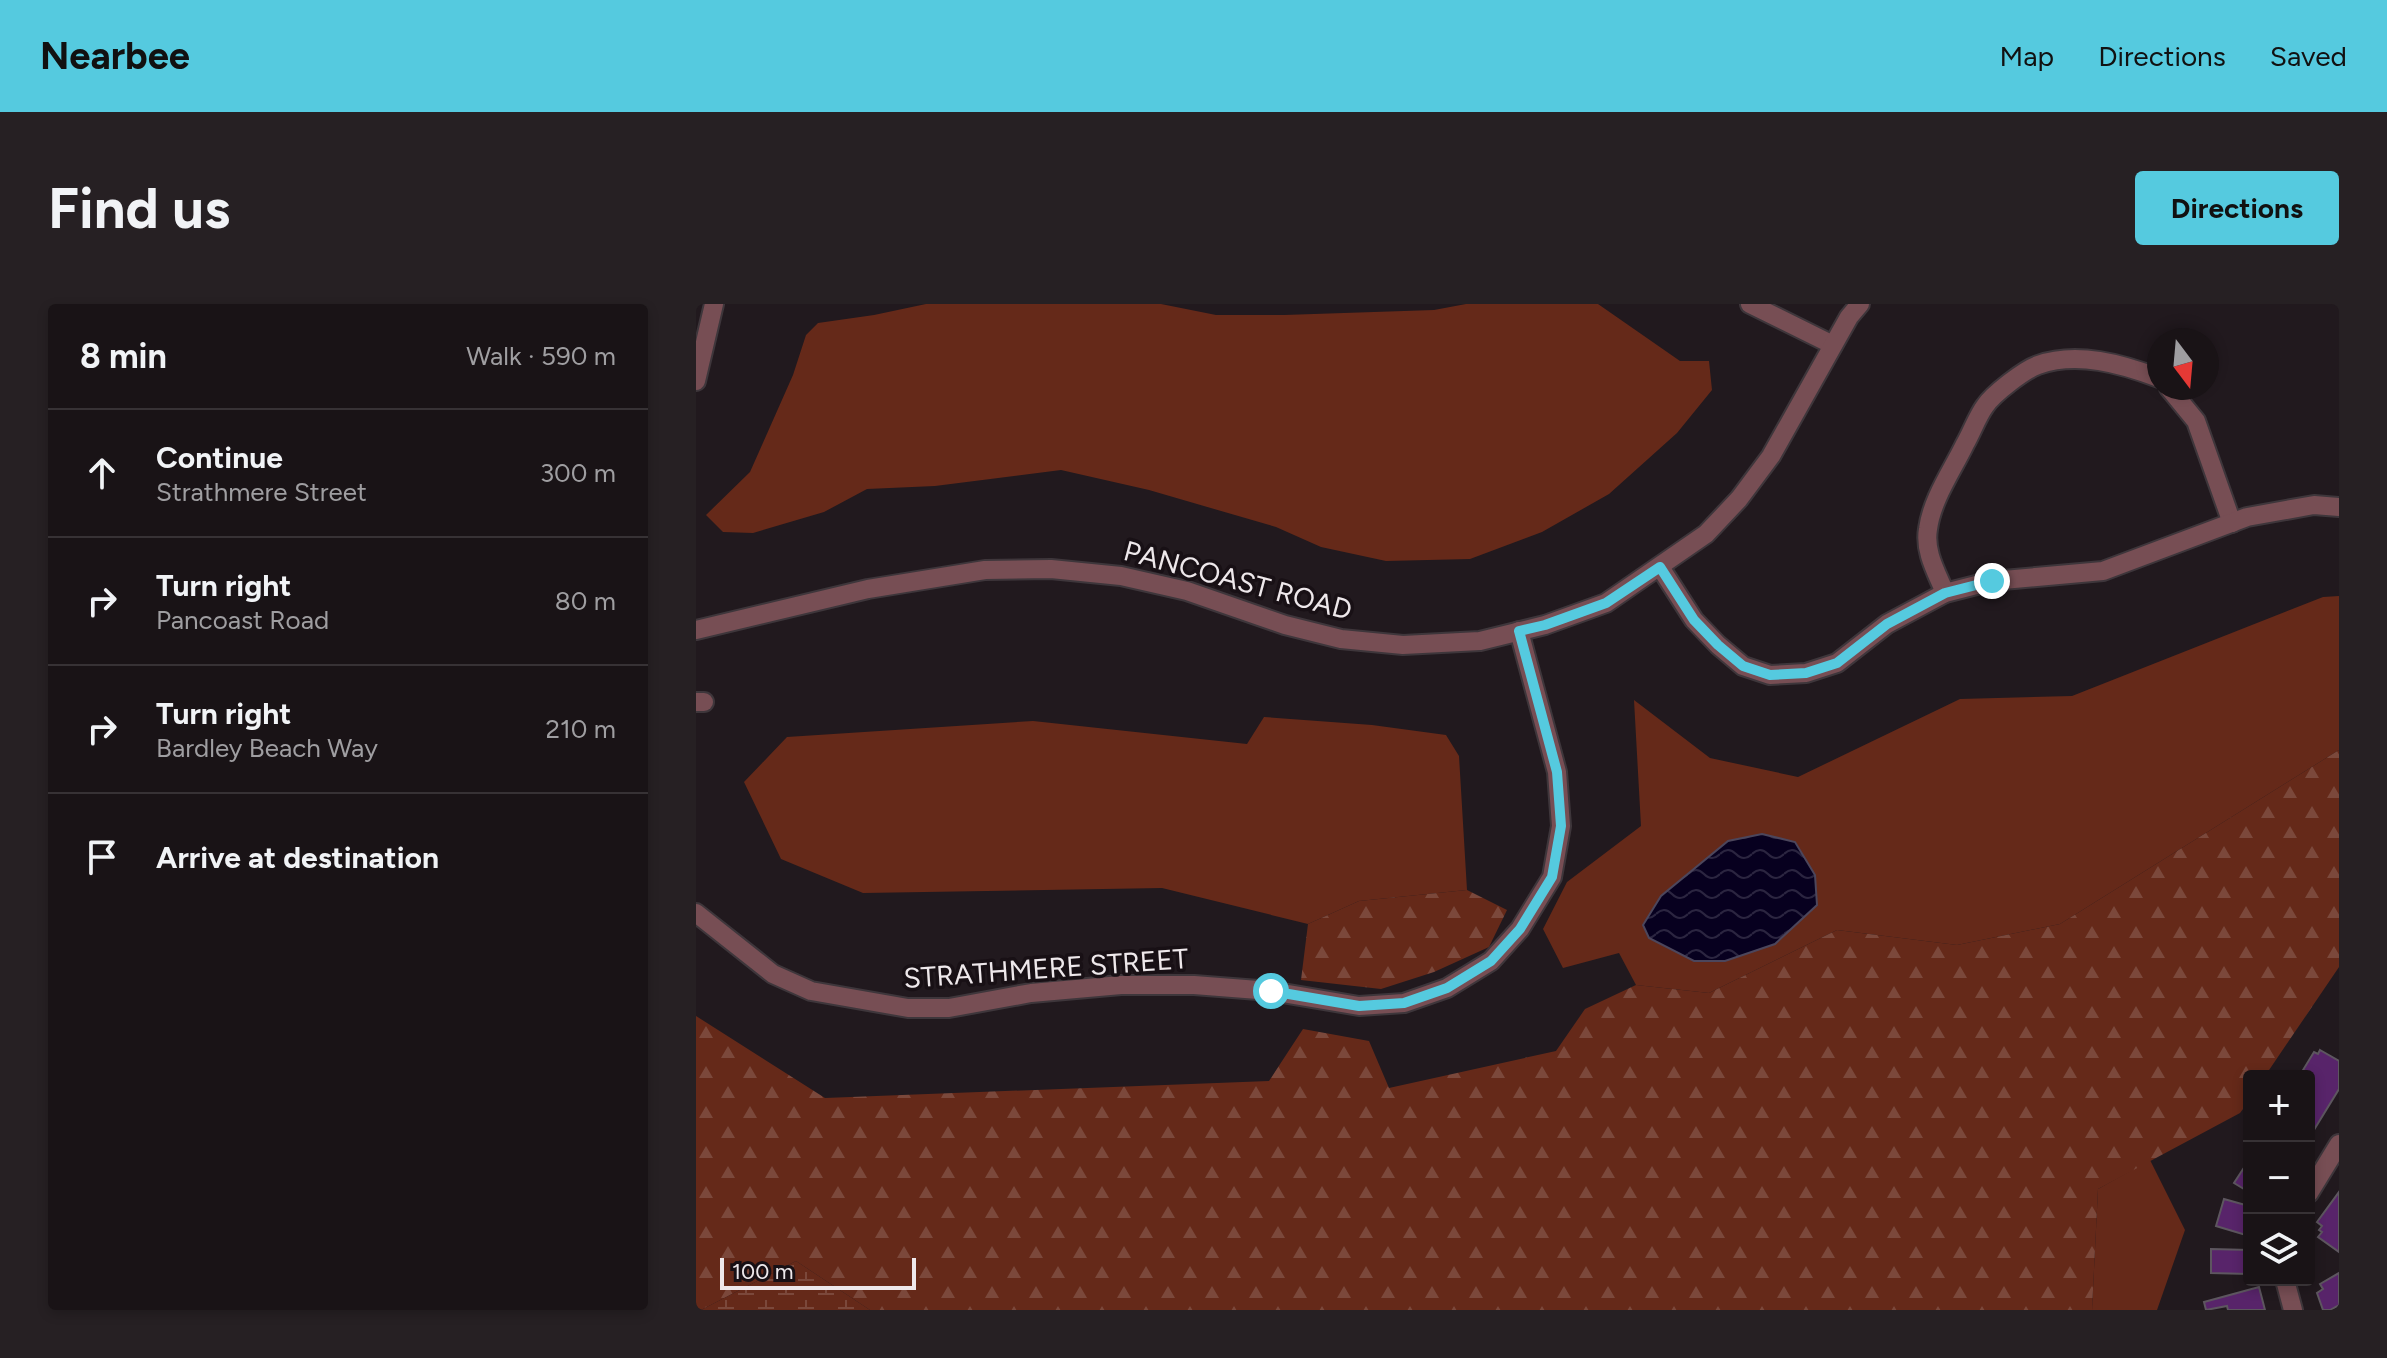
<!DOCTYPE html>
<html lang="en">
<head>
<meta charset="utf-8">
<style>
  :root { --surface:#191316; --page:#262023; --text:#f1f3f6; --muted:#9f9ea1; --line:#373235; --accent:#55cadf }
  body { margin:0; font-family:Figtree,sans-serif; background:var(--page); color:var(--text) }
  .controls { position:absolute; right:24px; bottom:24px; display:grid; overflow:hidden; border-radius:8px; box-shadow:0 4px 12px #0003 }
  .controls button { width:72px; height:72px; display:grid; place-items:center; padding:0; border:0; border-bottom:2px solid var(--line); background:var(--surface); color:var(--text); font:40px sans-serif }
  .compass { position:absolute; left:1451px; top:24px; width:72px; height:72px; border-radius:50%; background:var(--surface); box-shadow:0 4px 12px #0003; rotate:164deg }
  .scale { position:absolute; left:24px; bottom:20px; width:196px; box-sizing:border-box; padding-left:8px; border:4px solid #eee8eb; border-top:0; font-size:22px; line-height:28px; white-space:nowrap; color:#eee8eb; -webkit-text-stroke:6px #181015; paint-order:stroke }
  .stop { position:absolute; width:24px; height:24px; margin:-18px; border:6px solid #55cadf; border-radius:50%; background:#fff }
  .stop.end { background:#55cadf; border-color:#fff; box-shadow:0 2px 8px #0008 }
  .list { margin:0; padding:0; list-style:none }
  h2 { display:flex; justify-content:space-between; align-items:center; height:104px; margin:0; padding:0 32px; font-size:34px }
  h2 small { font-size:26px; font-weight:400; color:var(--muted) }
  .list li { display:grid; grid-template-columns:52px 1fr auto; gap:24px; align-items:center; box-sizing:border-box; height:128px; padding:0 32px; border-top:2px solid var(--line) }
  .list b { display:block; font-size:30px; white-space:nowrap }
  .list p { margin:0; font-size:26px; white-space:nowrap; color:var(--muted) }
  .list em { font-size:26px; font-style:normal; color:var(--muted) }
  .icon { flex:none; width:44px; height:44px; fill:none; stroke:currentColor; stroke-width:2; stroke-linecap:round; stroke-linejoin:round }
  .map { position:relative; flex:none; width:1643px; height:1006px; overflow:hidden; border-radius:8px }
  header { display:flex; align-items:center; gap:48px; box-sizing:border-box; height:112px; padding:0 40px; background:var(--accent); color:#111 }
  header strong { font-size:38px }
  nav { display:flex; gap:44px; margin-inline-start:auto; font-size:28px }
  .intro { display:flex; align-items:center; justify-content:space-between; box-sizing:border-box; height:192px; padding:0 48px }
  h1 { margin:0; font-size:56px }
  .button { padding:20px 36px; border-radius:8px; background:var(--accent); color:#111; font-size:28px; font-weight:700 }
  main { display:flex; gap:48px; padding:0 48px }
  aside { flex:1; background:var(--surface); border-radius:8px; box-shadow:0 4px 12px #0003 }
  .map>svg:first-child { display:block }
</style>
</head>
<body>
<header>
<strong>Nearbee</strong>
<nav><a>Map</a><a>Directions</a><a>Saved</a></nav>
</header>
<div class="intro"><h1>Find us</h1><a class="button">Directions</a></div>
<main>
<aside>
<h2>8 min<small>Walk · 590 m</small></h2>
<ul class="list">
<li><svg class="icon" aria-label="ahead" viewBox="0 0 24 24"><path d="M12 20V5M6 11l6-6 6 6"/></svg><div><b>Continue</b><p>Strathmere Street</p></div><em>300 m</em></li>
<li><svg class="icon" aria-label="right" viewBox="0 0 24 24"><path d="M7 20v-9h11M14 6l5 5-5 5"/></svg><div><b>Turn right</b><p>Pancoast Road</p></div><em>80 m</em></li>
<li><svg class="icon" aria-label="right" viewBox="0 0 24 24"><path d="M7 20v-9h11M14 6l5 5-5 5"/></svg><div><b>Turn right</b><p>Bardley Beach Way</p></div><em>210 m</em></li>
<li><svg class="icon" aria-label="arrive" viewBox="0 0 24 24"><path d="M6 21V4h12l-3 4 3 4H6"/></svg><div><b>Arrive at destination</b></div></li>
</ul>
</aside>
<div class="map">
<svg width="1643" height="1006" viewBox="0 0 1643 1006">
  <defs>
    <pattern id="forest-firs" width="22" height="20" patternUnits="userSpaceOnUse" patternTransform="scale(2)"><rect width="22" height="20" fill="#652919"/><path d="M5 1l3.5 6h-7zM16 11l3.5 6h-7z" fill="#7b483b"/></pattern>
    <pattern id="wetland-marsh" width="20" height="14" patternUnits="userSpaceOnUse" patternTransform="scale(2)"><rect width="20" height="14" fill="#652919"/><path d="M1 5h8M5 5V1M11 12h8M15 12V8" fill="none" stroke="#7b483b"/></pattern>
    <pattern id="water-waves" width="16" height="10" patternUnits="userSpaceOnUse" patternTransform="scale(2)"><rect width="16" height="10" fill="#07001f"/><path d="M0 5q4-4 8 0t8 0" fill="none" stroke="#2b2540"/></pattern>
  </defs>
  <rect width="100%" height="100%" fill="#21191e"/>
  <g fill="#652919">
    <polygon points="230,0 465,0 520,11 588,11 738,6 770,0 902,0 984,57 1013,57 1016,86 981,129 913,190 846,228 774,255 690,257 625,243 580,223 453,186 365,166 239,182 171,185 128,208 57,229 27,228 10,211 54,168 97,71 110,31 122,19 178,11"/>
    <polygon points="1643,292 1643,446 1364,620 1261,641 1141,626 1013,689 940,681 923,649 867,664 847,625 871,578 945,522 938,396 1014,454 1102,473 1264,395 1376,392 1627,293"/>
    <polygon points="568,413 676,421 750,431 763,452 771,586 663,597 612,620 466,584 167,589 85,555 48,478 91,433 337,417 551,440"/>
    <polygon points="1454,856 1489,926 1461,1006 1396,1006 1402,885"/>
  </g>
  <g fill="url(#forest-firs)">
    <polygon points="1643,446 1643,663 1569,772 1553,772 1553,797 1544,809 1402,885 1396,1006 174,1006 100,957 5,1006 0,1006 0,712 129,794 573,777 607,725 673,737 693,784 860,747 889,705 940,681 1013,689 1141,626 1261,641 1364,620"/>
    <polygon points="771,586 811,606 793,643 738,668 685,685 605,676 612,620 663,597"/>
  </g>
  <polygon fill="url(#wetland-marsh)" points="100,957 174,1006 5,1006"/>
  <polygon fill="url(#water-waves)" stroke="#4c465c" stroke-width="2" points="1066,530 1099,538 1119,571 1121,601 1079,640 1029,657 998,657 953,634 947,621 965,592 1032,537"/>
  <g fill="#58246a" stroke="#5d565f" stroke-width="2">
    <polygon points="1624,746 1643,757 1643,785 1613,834 1613,769 1607,766 1618,748 1622,750"/>
    <polygon points="1553,856 1553,888 1538,879"/>
    <polygon points="1643,888 1643,948 1622,933 1626,928 1623,926 1626,922 1621,918"/>
    <polygon points="1528,895 1553,902 1553,932 1520,922"/>
    <polygon points="1515,945 1553,946 1553,970 1515,969"/>
    <polygon points="1643,969 1643,1001 1634,1006 1627,1006 1621,989 1627,985 1624,980"/>
    <polygon points="1563,983 1569,1006 1532,1006 1531,1002 1510,1006 1508,998"/>
  </g>
  <g fill="none" stroke-linecap="round" stroke-linejoin="round">
    <g stroke="#3e363b" stroke-width="22">
      <g id="minor">
        <polyline points="1054,0 1137,41"/>
        <polyline points="0,77 18,0"/>
        <polyline points="1473,84 1500,117 1536,219"/>
        <polyline points="964,263 998,316 1022,341 1047,362 1074,371 1110,369 1141,359 1191,320 1249,289 1296,277 1407,267 1551,213 1618,201 1643,203"/>
        <path d="M 1249,289 C 1241,269 1228,248 1232,225 C 1236,195 1256,167 1269,140 C 1276,128 1281,113 1289,102 C 1297,90 1328,66 1342,61 C 1381,47 1426,60 1463,74"/>
        <polyline points="0,326 172,285 289,266 355,265 425,272 491,287 589,321 645,335 707,341 784,337 849,321 910,299 1010,230 1043,195 1075,152 1153,13 1164,0"/>
        <polyline points="0,398 8,398"/>
        <polyline points="0,609 77,670 115,687 212,704 253,704 335,689 425,681 498,681 575,687 663,702 708,699 751,684 795,657 824,625 856,573 865,522 861,468 823,327"/>
        <polyline points="1613,889 1643,840"/>
        <polyline points="1589,976 1597,1006"/>
      </g>
    </g>
    <use href="#minor" stroke="#774e54" stroke-width="18"/>
  </g>
  <g fill="none" stroke-linecap="round" stroke-linejoin="round">
    <polyline stroke="#55cadf" stroke-width="10" points="575,687 663,702 708,699 751,684 795,657 824,625 856,573 865,522 861,468 823,327 849,321 910,299 964,263 998,316 1022,341 1047,362 1074,371 1110,369 1141,359 1191,320 1249,289 1296,277"/>
  </g>
  <g text-anchor="middle" stroke-width="7" stroke-linejoin="round" paint-order="stroke">
    <g font-size="28" fill="#eee8eb" stroke="#181015">
      <text transform="translate(542 276) rotate(15)" y="10">PANCOAST ROAD</text>
      <text transform="translate(350 664) rotate(-4)" y="10">STRATHMERE STREET</text>
    </g>
  </g>
</svg>
<div class="controls">
<button>+</button>
<button>−</button>
<button><svg class="icon" aria-label="layers" viewBox="0 0 24 24"><path d="M12 4l9 5-9 5-9-5zM3 14l9 5 9-5"/></svg></button>
</div>
<svg class="compass" viewBox="-18 -18 36 36"><path d="M0-13l5 13h-10z" fill="#e53935"/><path d="M0 13l5-13h-10z" fill="#9f9ea1"/></svg>
<div class="scale">100 m</div>
<div class="stop" style="left:575px;top:687px"></div>
<div class="stop end" style="left:1296px;top:277px"></div>
</div>
</main>
</body>
</html>
